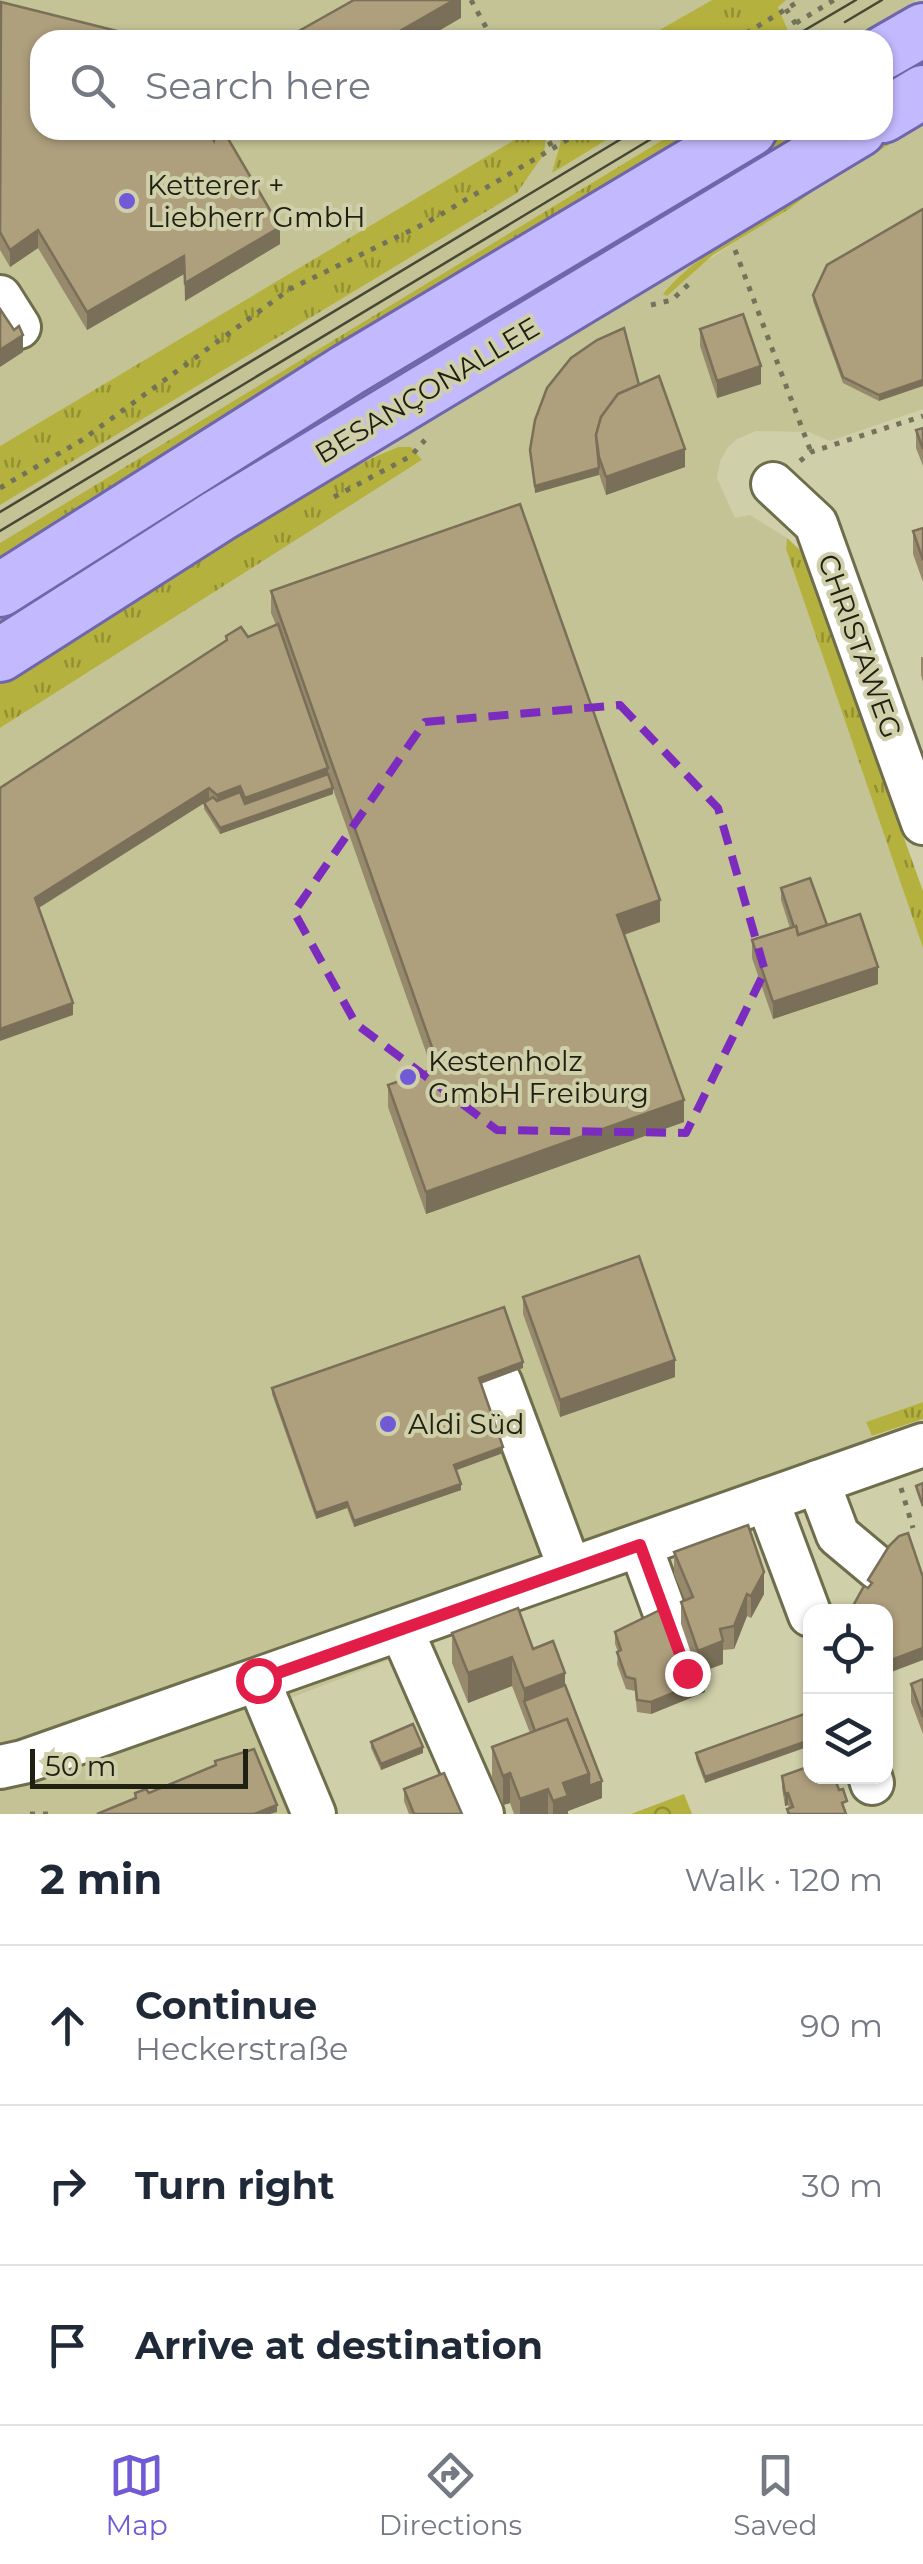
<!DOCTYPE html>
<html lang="en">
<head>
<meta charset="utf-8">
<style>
  :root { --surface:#fff; --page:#f6f6f7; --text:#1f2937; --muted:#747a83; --line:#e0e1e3; --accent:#715ad5 }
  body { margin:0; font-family:Montserrat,sans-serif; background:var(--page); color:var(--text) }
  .controls { position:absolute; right:30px; bottom:30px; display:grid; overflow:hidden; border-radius:20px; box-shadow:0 2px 8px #0004 }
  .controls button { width:90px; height:90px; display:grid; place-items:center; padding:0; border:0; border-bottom:2px solid var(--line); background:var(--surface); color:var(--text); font:50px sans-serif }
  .scale { position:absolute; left:30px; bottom:25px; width:218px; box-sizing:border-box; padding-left:10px; border:5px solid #202012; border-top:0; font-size:28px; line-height:35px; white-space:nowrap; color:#202012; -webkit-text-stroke:8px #cfcfaa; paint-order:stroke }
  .stop { position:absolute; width:30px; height:30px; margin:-22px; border:8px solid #e11d48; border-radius:50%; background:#fff }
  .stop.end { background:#e11d48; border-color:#fff; box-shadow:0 2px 10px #0008 }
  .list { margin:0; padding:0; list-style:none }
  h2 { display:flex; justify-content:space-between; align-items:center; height:130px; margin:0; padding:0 40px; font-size:42px }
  h2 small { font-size:32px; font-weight:400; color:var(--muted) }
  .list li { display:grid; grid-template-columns:65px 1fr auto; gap:30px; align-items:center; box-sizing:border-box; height:160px; padding:0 40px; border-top:2px solid var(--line) }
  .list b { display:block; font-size:38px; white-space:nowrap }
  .list p { margin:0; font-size:32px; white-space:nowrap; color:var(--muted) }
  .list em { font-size:32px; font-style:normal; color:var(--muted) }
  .icon { flex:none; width:55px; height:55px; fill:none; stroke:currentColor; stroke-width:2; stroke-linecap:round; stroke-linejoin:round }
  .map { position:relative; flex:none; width:923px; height:1814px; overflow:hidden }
  .search { position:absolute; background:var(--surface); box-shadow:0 2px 8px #0004; left:30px; right:30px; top:30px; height:110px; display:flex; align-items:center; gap:25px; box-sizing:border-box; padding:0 35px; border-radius:30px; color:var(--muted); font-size:38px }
  .sheet { height:610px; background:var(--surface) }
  nav { display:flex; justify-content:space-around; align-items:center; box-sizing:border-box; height:140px; border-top:2px solid var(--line); background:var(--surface); font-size:28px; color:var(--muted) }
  nav a { display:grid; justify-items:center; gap:5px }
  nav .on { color:var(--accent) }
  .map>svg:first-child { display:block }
</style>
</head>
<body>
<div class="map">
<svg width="923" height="1814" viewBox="0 0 923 1814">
  <defs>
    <pattern id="grass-tufts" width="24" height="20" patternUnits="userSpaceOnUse" patternTransform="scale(2.5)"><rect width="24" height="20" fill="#b5b13f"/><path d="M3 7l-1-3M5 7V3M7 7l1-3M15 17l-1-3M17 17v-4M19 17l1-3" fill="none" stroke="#939033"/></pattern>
    <pattern id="park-crowns" width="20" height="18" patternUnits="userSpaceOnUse" patternTransform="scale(2.5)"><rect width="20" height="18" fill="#b5b13f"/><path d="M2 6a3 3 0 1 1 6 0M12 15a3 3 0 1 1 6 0" fill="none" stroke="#939033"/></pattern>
  </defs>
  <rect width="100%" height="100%" fill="#cfcfaa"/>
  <g fill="#c3c396">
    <polygon points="0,0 712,0 642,40 40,40 40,130 531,130 0,446"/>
    <polygon points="786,0 916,0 849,40 773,40 788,31 777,6"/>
    <polygon points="923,125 923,409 830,441 809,432 756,431 737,439 728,447 720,461 717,478 735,518 750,515 787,538 786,549 923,948 923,1402 866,1422 886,1468 280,1702 301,1814 0,1814 0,728 421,461 398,447 383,452 271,518 234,534 807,191 711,250 695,262 692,271 825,182"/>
    <polygon points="547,130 564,130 554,171 623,130 679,130 0,543 0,505 517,193 544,154"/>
  </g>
  <g fill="url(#grass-tufts)">
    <polygon points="712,0 786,0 778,7 788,31 773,40 642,40"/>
    <path d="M 923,109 L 923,125 L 825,182 L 789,209 L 713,255 L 667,296 L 663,294 C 697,253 745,232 789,203 C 834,173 878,141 923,109 Z"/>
    <polygon points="531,130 547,130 544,154 517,193 0,505 0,446"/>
    <polygon points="564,130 623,130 552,173"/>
    <polygon points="679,130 701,130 0,564 0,543"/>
    <polygon points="784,130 815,130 0,637 0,616 485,307"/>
    <path d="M 398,447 L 411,447 L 422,460 L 0,728 L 0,676 L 234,534 C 291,509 340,469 398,447 Z"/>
    <polygon points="787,538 801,551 923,891 923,948 786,549"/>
    <polygon points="923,1402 923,1419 872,1436 866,1422"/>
  </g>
  <polygon fill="url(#park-crowns)" points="684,1794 692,1814 631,1814"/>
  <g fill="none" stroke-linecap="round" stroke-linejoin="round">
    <g stroke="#6e6e4c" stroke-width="48">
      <g id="minor">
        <polyline points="0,297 19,327"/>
        <polyline points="773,484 816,524 923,823"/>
        <polyline points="500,1382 570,1569"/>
        <polyline points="818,1482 838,1535 881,1571"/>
        <polyline points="767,1500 810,1615"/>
        <polyline points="640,1545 687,1673"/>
        <polyline points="401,1629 482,1814"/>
        <polyline points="258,1680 314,1814"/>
        <polyline points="0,1767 23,1762 923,1445"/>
        <polyline points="870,1776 872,1783"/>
      </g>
    </g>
    <g stroke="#6f66ab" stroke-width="58">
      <g id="major">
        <polyline points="883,53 923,30"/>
        <polyline points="883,116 923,92"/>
        <polyline points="0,590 348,370 750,130"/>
        <polyline points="0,655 218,516 859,130"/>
      </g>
    </g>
    <g stroke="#73735a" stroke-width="5" stroke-dasharray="5 8" stroke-linecap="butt">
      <polyline points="471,0 493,40"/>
      <polyline points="786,9 806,40"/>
      <polyline points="796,23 834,0"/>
      <polyline points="735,40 801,0"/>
      <polyline points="543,130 553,149"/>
      <polyline points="735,250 811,452"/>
      <polyline points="651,305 672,300 692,281"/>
      <polyline points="800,461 811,452 923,416"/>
      <polyline points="0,488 82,440 290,289 428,222 584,130"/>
      <polyline points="334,497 411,456 425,440"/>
      <polyline points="901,1488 913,1528"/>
      <polyline points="30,1814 49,1814"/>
    </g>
    <use href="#minor" stroke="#fff" stroke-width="42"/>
    <use href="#major" stroke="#c2b9fe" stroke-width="52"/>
    <g stroke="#474734" stroke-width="2.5">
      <polyline points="845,22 882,0"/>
      <polyline points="788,40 856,0"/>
      <polyline points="0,512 636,130"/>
      <polyline points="0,531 666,130"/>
    </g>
  </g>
  <g fill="#96896c">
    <polygon points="0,10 40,40 280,244 185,301 184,274 87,330 38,248 10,267 0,250"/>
    <polygon points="923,209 879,401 843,383 813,301 813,295"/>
    <polygon points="700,329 761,384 717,398 700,346"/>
    <polygon points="639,385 685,467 606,495 599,474 535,493 530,450"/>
    <polygon points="923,428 923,466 916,448 916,430"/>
    <polygon points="923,528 923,582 913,554 913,531"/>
    <polygon points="271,591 660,922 624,935 684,1122 426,1214 388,1107 388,1085 432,1069 333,789 333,794 220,834 204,809 204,803 39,908 73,1015 0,788 226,641 226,636 248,637 276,625 271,613"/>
    <polygon points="921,657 923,657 923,682 921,675"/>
    <polygon points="781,888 827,925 878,984 773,1019 752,958 752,940 790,928 781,900"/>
    <polygon points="523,1297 675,1377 560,1417 523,1314"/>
    <polygon points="523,1368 481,1384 503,1453 456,1470 461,1490 354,1527 347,1508 316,1519 272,1394 272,1388"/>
    <polygon points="674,1552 764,1594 751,1618 747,1616 734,1649 723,1650 723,1664 702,1672 705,1692 651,1714 637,1712 635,1691 626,1689 617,1664 618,1652 615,1644 615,1632 679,1664 693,1659 681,1624 681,1602 685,1600 674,1574"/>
    <polygon points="452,1633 533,1649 565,1685 602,1798 568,1811 568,1814 514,1814 510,1803 503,1805 492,1777 492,1747 530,1733 512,1686 468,1703 452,1663"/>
    <polygon points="923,1679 923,1734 911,1702 911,1684"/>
    <polygon points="810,1712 705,1783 696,1759 696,1753"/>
    <polygon points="371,1742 423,1753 381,1770 371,1748"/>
    <polygon points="782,1776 847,1813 787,1814 787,1809 789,1808 788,1805 785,1806 782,1788"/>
    <polygon points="404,1789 462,1814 409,1814 404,1801"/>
  </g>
  <g fill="#7a6f58">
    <polygon points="454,0 461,0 461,18 423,40 400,40 400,31"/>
    <polygon points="280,227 280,244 185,301 185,283"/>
    <polygon points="38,230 38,248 10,267 10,250"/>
    <polygon points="184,256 184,274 87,330 87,312"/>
    <polygon points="23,335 23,352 0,367 0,350"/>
    <polygon points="761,366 761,384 717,398 717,381"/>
    <polygon points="923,380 923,386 879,401 879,395"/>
    <polygon points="685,449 685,467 606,495 606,477"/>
    <polygon points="599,468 599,475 535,493 535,486"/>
    <polygon points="328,768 328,780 245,810 245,798"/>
    <polygon points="240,786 240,798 217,807 217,795"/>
    <polygon points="209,788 209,800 35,910 35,898"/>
    <polygon points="333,788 333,794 220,834 220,828"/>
    <polygon points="660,900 660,922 617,937 617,915"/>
    <polygon points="878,967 878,984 773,1019 773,1002"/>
    <polygon points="73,1003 73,1015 0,1041 0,1029"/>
    <polygon points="684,1100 684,1122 426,1214 426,1192"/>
    <polygon points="675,1360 675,1377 560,1417 560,1400"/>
    <polygon points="523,1362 523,1368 479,1384 479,1378"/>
    <polygon points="503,1447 503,1453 454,1471 454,1465"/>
    <polygon points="461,1484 461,1490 354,1527 354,1521"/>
    <polygon points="347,1502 347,1508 316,1519 316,1513"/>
    <polygon points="764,1572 764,1594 751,1618 751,1596"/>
    <polygon points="747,1594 747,1616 734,1649 734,1626"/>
    <polygon points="723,1641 723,1664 698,1673 698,1651"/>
    <polygon points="923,1648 923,1660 886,1674 886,1662"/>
    <polygon points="512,1657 512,1686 468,1703 468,1673"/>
    <polygon points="565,1673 565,1703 524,1701 524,1689"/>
    <polygon points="705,1680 705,1692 651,1714 651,1702"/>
    <polygon points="810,1740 810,1746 705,1783 705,1777"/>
    <polygon points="423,1747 423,1753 381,1770 381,1764"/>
    <polygon points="510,1773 510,1803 503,1805 503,1776"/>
    <polygon points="589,1774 602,1781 602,1798 568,1811 568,1814 553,1814 553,1801 563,1783"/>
    <polygon points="548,1789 548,1814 520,1814 520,1799"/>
    <polygon points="788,1793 788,1805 785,1806 785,1794"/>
    <polygon points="277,1805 277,1812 270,1814 254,1814"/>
  </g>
  <g fill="#ae9f7d" stroke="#7a6f58" stroke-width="2.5">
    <polygon points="354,0 454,0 400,31 405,40 283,40"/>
    <polygon points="1,2 153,40 40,40 40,130 208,130 214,141 217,130 223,130 280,227 185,283 184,256 87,312 38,230 10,250 0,232"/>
    <polygon points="923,209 923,380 879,395 843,377 813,295 827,265"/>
    <polygon points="0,309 14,330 19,326 23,335 0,350"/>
    <polygon points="743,314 761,366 717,381 700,329"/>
    <polygon points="624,328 639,385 618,394 601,417 596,435 599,468 535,486 530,450 535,420 547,388 571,358 597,340"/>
    <polygon points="659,376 685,449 606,477 599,457 596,435 601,417 618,394"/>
    <polygon points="923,428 923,449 916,430"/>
    <polygon points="520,504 660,900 617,915 684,1100 426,1192 388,1085 439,1067 271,591"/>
    <polygon points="923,528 923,560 913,531"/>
    <polygon points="278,624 328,768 245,798 240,786 217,795 209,788 35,898 73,1003 0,1029 0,788 227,640 226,636 241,627 248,637"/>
    <polygon points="328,774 333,788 220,828 204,803 213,797 217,801 240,792 245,804"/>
    <polygon points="810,878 827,925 798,935 796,926 794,927 781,888"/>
    <polygon points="860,914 878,967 773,1002 752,940 796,926 798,935"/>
    <polygon points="639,1256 675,1360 560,1400 523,1297"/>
    <polygon points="504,1307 523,1362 479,1378 503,1447 454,1465 461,1484 354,1521 347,1502 316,1513 272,1388"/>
    <polygon points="923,1483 923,1506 916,1486"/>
    <polygon points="748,1525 764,1572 751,1596 747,1594 734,1626 720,1629 723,1641 698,1651 681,1602 693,1597 674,1552"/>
    <polygon points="908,1533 923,1577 923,1648 886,1662 886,1612 852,1612 857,1608 853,1606 864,1586 868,1588 872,1583 868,1580 889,1546 899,1536"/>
    <polygon points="518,1608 533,1649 553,1641 565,1673 524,1689 512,1657 468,1673 452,1633"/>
    <polygon points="660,1610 679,1664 697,1657 705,1680 651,1702 637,1700 635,1679 626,1677 617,1652 621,1650 615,1632"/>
    <polygon points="923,1679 923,1717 911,1684"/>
    <polygon points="565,1685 602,1781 589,1786 589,1774 567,1719 535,1731 524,1701"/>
    <polygon points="810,1712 810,1740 705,1777 696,1753"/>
    <polygon points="567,1719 589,1774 563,1783 568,1796 553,1801 548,1789 520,1799 510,1773 503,1776 492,1747"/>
    <polygon points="413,1724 423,1747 381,1764 371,1742"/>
    <polygon points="254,1749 277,1805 254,1814 97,1814 136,1798 135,1793 146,1789 149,1793 216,1765 215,1761"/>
    <polygon points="810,1766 810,1776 834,1776 839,1790 843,1789 847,1801 842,1803 846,1814 789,1814 787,1809 793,1807 788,1793 785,1794 782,1776"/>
    <polygon points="444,1773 462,1814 414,1814 404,1789"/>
  </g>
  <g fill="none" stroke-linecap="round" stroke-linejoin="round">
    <polyline stroke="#e11d48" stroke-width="12" points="258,1680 640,1545 687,1673"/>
  </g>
  <path fill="none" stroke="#7b2cbf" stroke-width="8" stroke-dasharray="20 12" stroke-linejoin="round" d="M 620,705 L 718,808 L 765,971 L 686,1133 L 497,1130 L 356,1024 L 294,912 L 425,722 Z"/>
  <g fill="#715ad5" stroke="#cfcfaa" stroke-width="4">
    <circle cx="127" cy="201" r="10"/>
    <circle cx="408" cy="1077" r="10"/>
    <circle cx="388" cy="1424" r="10"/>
  </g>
  <g text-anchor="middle" stroke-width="8" stroke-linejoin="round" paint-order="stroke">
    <g font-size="28" fill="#202012" stroke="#cfcfaa" text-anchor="start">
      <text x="147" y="195">Ketterer +<tspan x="147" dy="32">Liebherr GmbH</tspan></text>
      <text x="428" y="1071">Kestenholz<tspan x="428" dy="32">GmbH Freiburg</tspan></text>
      <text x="408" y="1434">Aldi Süd</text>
    </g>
    <g font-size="28" fill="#202012" stroke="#cfcfaa">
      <text transform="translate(427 390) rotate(-31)" y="10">BESANÇONALLEE</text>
      <text transform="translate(860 646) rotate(70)" y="10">CHRISTAWEG</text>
    </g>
  </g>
</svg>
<div class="controls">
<button><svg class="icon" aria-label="locate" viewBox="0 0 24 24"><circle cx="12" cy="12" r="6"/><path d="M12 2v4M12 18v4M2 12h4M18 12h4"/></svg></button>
<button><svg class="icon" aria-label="layers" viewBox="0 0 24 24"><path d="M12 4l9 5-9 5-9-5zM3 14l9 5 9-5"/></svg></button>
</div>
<div class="scale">50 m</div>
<div class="stop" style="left:258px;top:1680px"></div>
<div class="stop end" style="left:687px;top:1673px"></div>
<div class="search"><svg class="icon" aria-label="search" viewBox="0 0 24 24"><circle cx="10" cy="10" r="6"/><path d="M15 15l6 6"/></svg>Search here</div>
</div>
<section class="sheet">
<h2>2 min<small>Walk · 120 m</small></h2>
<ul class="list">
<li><svg class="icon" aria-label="ahead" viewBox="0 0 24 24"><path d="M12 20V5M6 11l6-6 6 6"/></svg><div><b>Continue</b><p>Heckerstraße</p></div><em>90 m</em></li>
<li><svg class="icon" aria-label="right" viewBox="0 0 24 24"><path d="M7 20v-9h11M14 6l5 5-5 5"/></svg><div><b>Turn right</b></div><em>30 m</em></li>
<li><svg class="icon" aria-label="arrive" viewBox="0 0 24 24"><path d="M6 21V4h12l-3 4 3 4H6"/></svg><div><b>Arrive at destination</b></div></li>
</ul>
</section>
<nav>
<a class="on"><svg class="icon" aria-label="map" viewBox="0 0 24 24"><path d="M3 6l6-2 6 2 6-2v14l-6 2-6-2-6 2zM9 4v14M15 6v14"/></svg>Map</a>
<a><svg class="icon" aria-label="directions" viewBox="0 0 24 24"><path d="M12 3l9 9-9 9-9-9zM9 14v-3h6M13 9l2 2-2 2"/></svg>Directions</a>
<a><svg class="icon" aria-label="saved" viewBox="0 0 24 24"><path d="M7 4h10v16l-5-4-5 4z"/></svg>Saved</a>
</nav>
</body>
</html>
